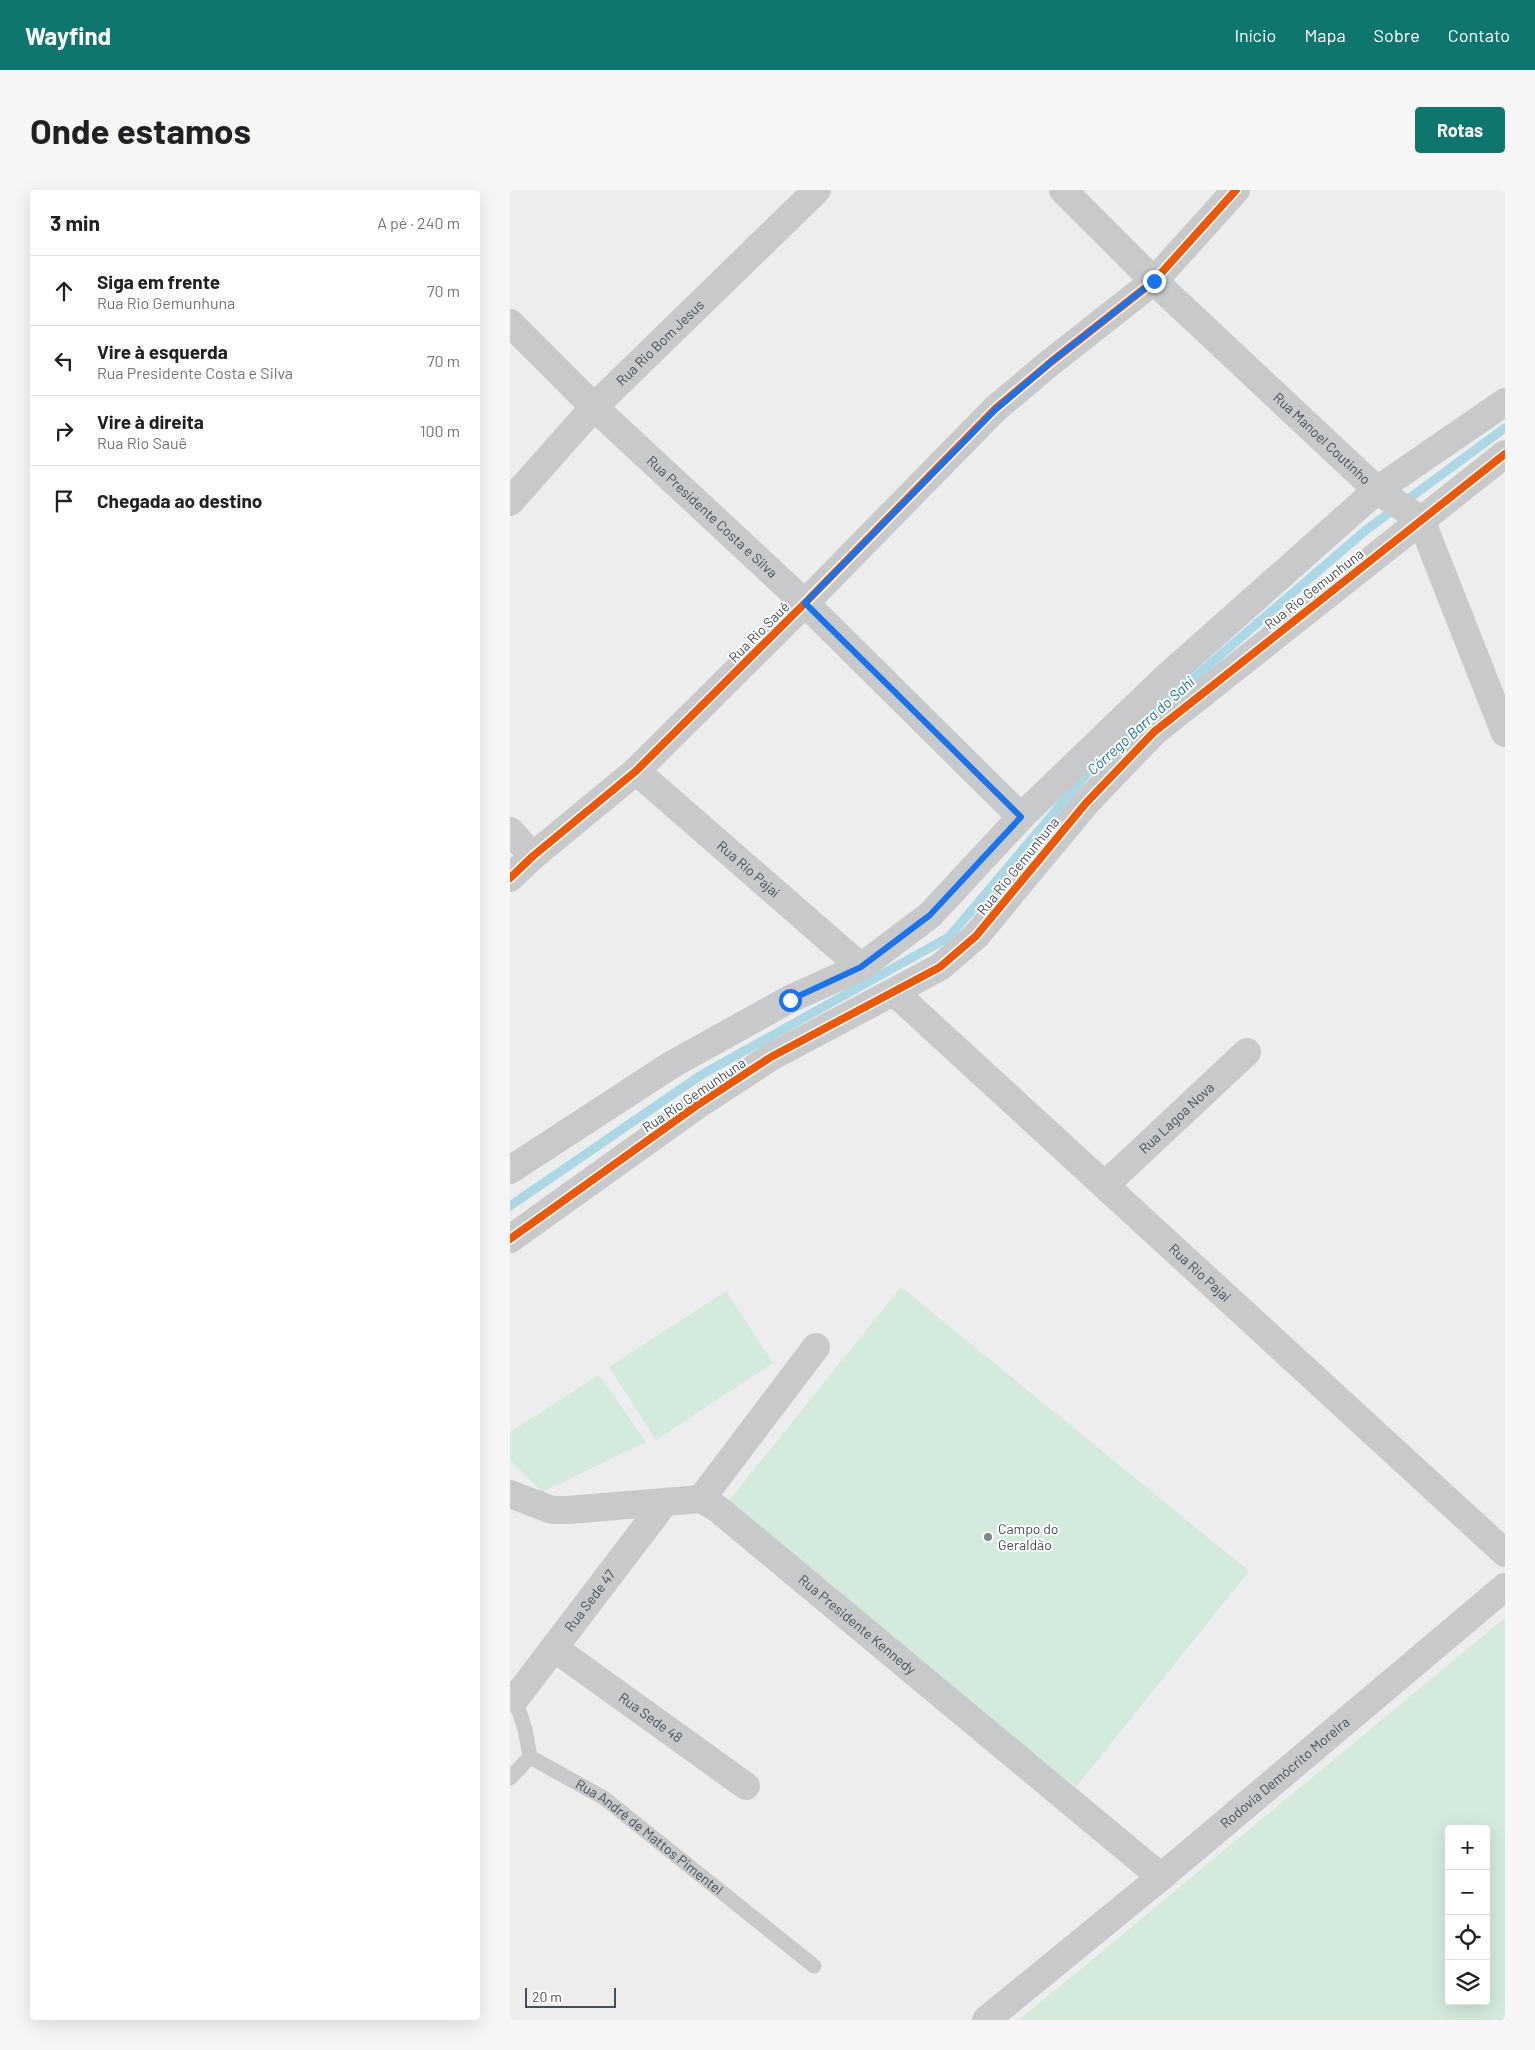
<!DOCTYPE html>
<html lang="pt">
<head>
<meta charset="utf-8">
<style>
  :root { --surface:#fff; --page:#f6f6f6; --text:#202124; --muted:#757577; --line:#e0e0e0; --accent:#0f766e }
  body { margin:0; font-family:Barlow,sans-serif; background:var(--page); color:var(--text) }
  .controls { position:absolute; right:15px; bottom:15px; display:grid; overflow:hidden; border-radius:5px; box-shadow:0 5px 20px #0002 }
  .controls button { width:45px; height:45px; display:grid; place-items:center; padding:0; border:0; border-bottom:1px solid var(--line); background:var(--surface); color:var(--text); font:25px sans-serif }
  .scale { position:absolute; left:15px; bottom:12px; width:91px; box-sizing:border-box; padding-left:5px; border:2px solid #464f57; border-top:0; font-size:14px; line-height:18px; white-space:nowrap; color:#464f57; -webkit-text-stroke:4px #fff; paint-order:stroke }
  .stop { position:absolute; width:15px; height:15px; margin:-11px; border:4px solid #1a73e8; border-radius:50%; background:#fff }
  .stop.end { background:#1a73e8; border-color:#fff; box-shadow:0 1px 5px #0008 }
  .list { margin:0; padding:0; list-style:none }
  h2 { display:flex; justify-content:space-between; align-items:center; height:65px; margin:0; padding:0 20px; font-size:21px }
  h2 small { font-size:16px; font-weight:400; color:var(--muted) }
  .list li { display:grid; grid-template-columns:32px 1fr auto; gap:15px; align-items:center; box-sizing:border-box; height:70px; padding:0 20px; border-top:1px solid var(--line) }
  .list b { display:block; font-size:19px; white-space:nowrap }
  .list p { margin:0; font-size:16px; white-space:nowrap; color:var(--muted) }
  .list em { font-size:16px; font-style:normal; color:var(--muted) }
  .icon { flex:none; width:28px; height:28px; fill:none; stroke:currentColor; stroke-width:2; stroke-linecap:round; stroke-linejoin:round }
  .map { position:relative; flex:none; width:995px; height:1830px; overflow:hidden; border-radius:5px }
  header { display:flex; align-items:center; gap:30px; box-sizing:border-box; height:70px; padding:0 25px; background:var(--accent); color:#fff }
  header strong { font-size:24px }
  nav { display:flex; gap:28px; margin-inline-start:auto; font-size:18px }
  .intro { display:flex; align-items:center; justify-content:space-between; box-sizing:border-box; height:120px; padding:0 30px }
  h1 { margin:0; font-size:35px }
  .button { padding:12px 22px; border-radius:5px; background:var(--accent); color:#fff; font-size:18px; font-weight:700 }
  main { display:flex; gap:30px; padding:0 30px }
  aside { flex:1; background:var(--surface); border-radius:5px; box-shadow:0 5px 20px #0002 }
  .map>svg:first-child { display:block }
</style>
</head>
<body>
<header>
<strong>Wayfind</strong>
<nav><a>Início</a><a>Mapa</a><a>Sobre</a><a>Contato</a></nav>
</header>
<div class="intro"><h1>Onde estamos</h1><a class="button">Rotas</a></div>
<main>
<aside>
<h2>3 min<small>A pé · 240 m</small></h2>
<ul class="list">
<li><svg class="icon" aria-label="ahead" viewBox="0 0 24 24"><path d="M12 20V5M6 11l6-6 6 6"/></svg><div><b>Siga em frente</b><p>Rua Rio Gemunhuna</p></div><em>70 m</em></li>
<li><svg class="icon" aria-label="left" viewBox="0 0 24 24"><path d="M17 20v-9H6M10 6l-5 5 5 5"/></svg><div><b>Vire à esquerda</b><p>Rua Presidente Costa e Silva</p></div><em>70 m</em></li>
<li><svg class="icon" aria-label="right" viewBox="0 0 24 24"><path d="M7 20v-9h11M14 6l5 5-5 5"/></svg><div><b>Vire à direita</b><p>Rua Rio Sauê</p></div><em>100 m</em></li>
<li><svg class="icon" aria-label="arrive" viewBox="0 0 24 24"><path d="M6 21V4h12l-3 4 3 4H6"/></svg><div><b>Chegada ao destino</b></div></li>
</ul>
</aside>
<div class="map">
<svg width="995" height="1830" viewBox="0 0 995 1830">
  <rect width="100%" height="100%" fill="#ededed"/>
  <g fill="#d3eadc" fill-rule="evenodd">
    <polygon points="391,1097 739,1381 566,1597 217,1313"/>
    <polygon points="216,1101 263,1173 146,1250 99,1177"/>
    <polygon points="89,1185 136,1252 32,1302 0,1270 0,1242"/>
    <path d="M 995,1428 L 995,1830 L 509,1830 ZM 939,1639 L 976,1639 L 976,1811 L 939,1811 Z"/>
  </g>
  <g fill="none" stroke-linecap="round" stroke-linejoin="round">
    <g stroke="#acd7e4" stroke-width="9">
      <polyline points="594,565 856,340 995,238"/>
      <polyline points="0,1016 191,885 439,747 585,574"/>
    </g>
    <g stroke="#c7c9cb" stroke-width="15">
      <path id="s1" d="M 5,1509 L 15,1539 L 20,1567 L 94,1608 L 304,1776"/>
      <polyline points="0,1588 20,1567"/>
    </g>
    <g stroke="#c7c9cb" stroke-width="28">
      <path id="s2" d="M 553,0 L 644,91 L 867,300 L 911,330 L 995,543"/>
      <path id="s3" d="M 0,133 L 84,217 L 295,413 L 511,627"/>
      <path id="s4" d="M 0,312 L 84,217 L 307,0"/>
      <path id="s5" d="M 126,581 L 351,777"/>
      <polyline points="0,641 23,666"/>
      <polyline points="0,688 23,666 126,581 295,413 485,219 541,172 644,91 726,0"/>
      <path id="s6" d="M 384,802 L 995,1363"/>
      <polyline points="0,980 161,875 280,809 351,777 420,725 511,627 651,492 867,300 995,212"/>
      <path id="s7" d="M 595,995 L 737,862"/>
      <polyline points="0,1049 186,916 261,867 430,777 466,746 576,613 644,542 995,264"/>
      <path id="s8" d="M 0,1304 L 42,1320 L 58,1320 L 191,1309 L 208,1319 L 651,1687"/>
      <polyline points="191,1309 306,1157"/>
      <path id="s9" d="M 44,1458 L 236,1596"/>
      <path id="s10" d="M 0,1505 L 5,1509 L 155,1312"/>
    </g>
    <path stroke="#c7c9cb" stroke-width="28" id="s11" d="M 476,1830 L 651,1687 L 995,1397"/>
    <g stroke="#fff" stroke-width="11">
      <g id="cycleway">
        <polyline points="0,688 23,666 126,581 295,413 485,219 541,172 644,91 726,0"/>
        <polyline points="0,1049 186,916 261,867 430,777 466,746 576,613 644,542 995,264"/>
      </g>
    </g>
    <use href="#cycleway" stroke="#e8590c" stroke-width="8"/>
  </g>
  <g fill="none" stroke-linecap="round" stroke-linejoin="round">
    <polyline stroke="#1a73e8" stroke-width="6" points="280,810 351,777 420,725 511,627 295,413 485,220 541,172 644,91"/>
  </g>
  <circle fill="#80868c" stroke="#fff" stroke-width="2" cx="478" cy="1347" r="5"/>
  <g text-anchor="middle" stroke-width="4" stroke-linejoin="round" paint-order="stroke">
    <g font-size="14" fill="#464f57" stroke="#fff">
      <text dy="5" stroke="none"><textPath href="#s4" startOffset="219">Rua Rio Bom Jesus</textPath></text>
      <text dy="5" stroke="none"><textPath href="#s2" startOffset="359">Rua Manoel Coutinho</textPath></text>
      <text dy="5" stroke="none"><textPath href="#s3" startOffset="280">Rua Presidente Costa e Silva</textPath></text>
      <text transform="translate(804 399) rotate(-38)" y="5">Rua Rio Gemunhuna</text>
      <text transform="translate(249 442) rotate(-45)" y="5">Rua Rio Sauê</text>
      <text transform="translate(508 676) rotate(-51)" y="5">Rua Rio Gemunhuna</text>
      <text dy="5" stroke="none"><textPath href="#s5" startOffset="149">Rua Rio Pajaí</textPath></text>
      <text transform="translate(184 905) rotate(-34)" y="5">Rua Rio Gemunhuna</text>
      <text dy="5" stroke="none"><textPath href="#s7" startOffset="98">Rua Lagoa Nova</textPath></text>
      <text dy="5" stroke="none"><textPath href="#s6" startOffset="415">Rua Rio Pajaí</textPath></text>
      <text dy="5" stroke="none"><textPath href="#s10" startOffset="130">Rua Sede 47</textPath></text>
      <text dy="5" stroke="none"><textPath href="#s8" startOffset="395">Rua Presidente Kennedy</textPath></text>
      <text dy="5" stroke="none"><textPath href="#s9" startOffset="119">Rua Sede 48</textPath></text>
      <text dy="5" stroke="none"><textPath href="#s11" startOffset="388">Rodovia Demócrito Moreira</textPath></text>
      <text dy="5" stroke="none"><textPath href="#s1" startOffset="204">Rua André de Mattos Pimentel</textPath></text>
    </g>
    <g font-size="14" fill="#464f57" stroke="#fff" text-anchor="start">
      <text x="488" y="1344">Campo do<tspan x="488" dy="16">Geraldão</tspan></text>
    </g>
    <g font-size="15" font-style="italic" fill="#1c7894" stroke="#fff">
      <text transform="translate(631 536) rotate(-42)" y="5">Córrego Barra do Sahi</text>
    </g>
  </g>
</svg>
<div class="controls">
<button>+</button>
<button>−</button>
<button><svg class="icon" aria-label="locate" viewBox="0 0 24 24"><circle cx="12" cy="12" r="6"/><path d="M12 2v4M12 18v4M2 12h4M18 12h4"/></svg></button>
<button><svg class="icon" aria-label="layers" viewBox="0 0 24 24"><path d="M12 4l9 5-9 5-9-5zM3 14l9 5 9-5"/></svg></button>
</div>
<div class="scale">20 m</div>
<div class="stop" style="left:280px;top:810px"></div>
<div class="stop end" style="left:644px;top:91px"></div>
</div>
</main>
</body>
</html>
